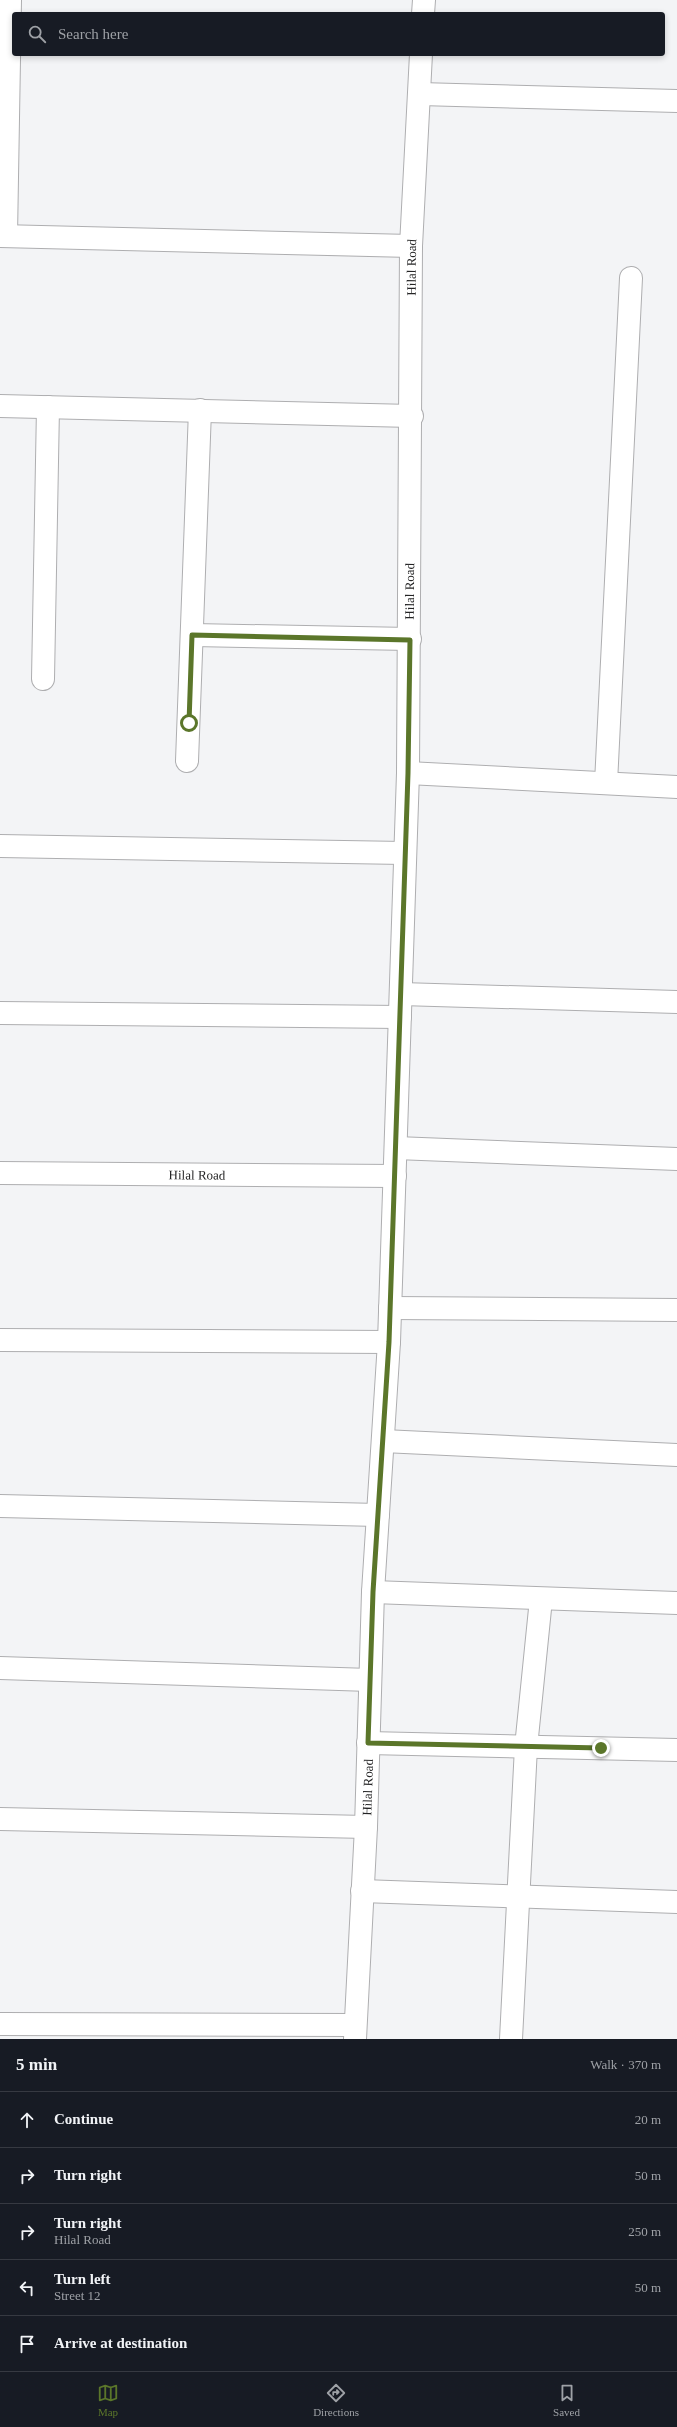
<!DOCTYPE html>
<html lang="en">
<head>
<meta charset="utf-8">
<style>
  :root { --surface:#171b24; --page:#242831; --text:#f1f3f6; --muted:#9ea1a6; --line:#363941; --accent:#5b762a }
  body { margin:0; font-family:"Times New Roman",serif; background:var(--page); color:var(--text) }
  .stop { position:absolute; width:12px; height:12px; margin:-9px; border:3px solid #5b762a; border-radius:50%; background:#fff }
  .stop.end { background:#5b762a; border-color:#fff; box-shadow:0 1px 4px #0008 }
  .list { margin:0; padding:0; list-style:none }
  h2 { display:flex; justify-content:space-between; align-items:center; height:52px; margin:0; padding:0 16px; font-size:17px }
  h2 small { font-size:13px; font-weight:400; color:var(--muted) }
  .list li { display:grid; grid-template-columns:26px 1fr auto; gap:12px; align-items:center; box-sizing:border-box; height:56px; padding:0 16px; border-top:1px solid var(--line) }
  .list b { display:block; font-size:15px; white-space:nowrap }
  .list p { margin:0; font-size:13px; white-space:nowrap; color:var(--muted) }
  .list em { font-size:13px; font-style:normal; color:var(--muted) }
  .icon { flex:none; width:22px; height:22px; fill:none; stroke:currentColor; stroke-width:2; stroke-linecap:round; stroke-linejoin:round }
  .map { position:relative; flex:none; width:677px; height:2039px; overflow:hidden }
  .search { position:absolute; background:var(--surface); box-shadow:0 2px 6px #0003; left:12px; right:12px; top:12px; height:44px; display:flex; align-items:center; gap:10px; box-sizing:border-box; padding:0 14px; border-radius:4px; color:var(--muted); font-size:15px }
  .sheet { height:332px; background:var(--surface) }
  nav { display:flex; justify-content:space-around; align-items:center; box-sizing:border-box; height:56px; border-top:1px solid var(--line); background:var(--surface); font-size:11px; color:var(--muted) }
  nav a { display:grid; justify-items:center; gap:2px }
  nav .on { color:var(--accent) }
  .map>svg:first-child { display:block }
</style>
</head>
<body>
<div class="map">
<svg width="677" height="2039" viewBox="0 0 677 2039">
  <rect width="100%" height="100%" fill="#f3f4f6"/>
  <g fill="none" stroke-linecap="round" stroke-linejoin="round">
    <g stroke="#aeaeb0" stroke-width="24">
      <g id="minor">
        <polyline points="423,14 424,0"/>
        <polyline points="420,94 677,101"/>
        <polyline points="0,236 411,246"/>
        <polyline points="6,236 10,0"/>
        <polyline points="0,406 412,416"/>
        <polyline points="193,635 410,639"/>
        <polyline points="43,679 48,407"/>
        <polyline points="187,761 200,410"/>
        <polyline points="408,773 677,787"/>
        <polyline points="606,783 631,278"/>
        <polyline points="0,846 404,853"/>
        <polyline points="401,994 677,1002"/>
        <polyline points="0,1013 400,1017"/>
        <polyline points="396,1148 677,1159"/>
        <path id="s1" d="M 0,1173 L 395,1176"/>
        <polyline points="390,1308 677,1310"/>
        <polyline points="0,1340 389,1342"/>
        <polyline points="383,1441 677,1455"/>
        <polyline points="0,1506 378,1515"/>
        <polyline points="373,1592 677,1603"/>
        <polyline points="0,1668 370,1680"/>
        <polyline points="368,1743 677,1750"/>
        <polyline points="0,1819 366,1827"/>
        <polyline points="362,1891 677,1902"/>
        <polyline points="0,2024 355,2025"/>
        <path id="s2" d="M 355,2039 L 366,1827 L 373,1592 L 389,1342 L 408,773 L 411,246 L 421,54"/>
        <polyline points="511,2039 526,1747 541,1599"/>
      </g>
    </g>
    <use href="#minor" stroke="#fff" stroke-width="22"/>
  </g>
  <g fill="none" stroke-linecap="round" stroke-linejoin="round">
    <polyline stroke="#5b762a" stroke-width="5" points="189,723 192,635 410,640 408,773 389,1342 373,1592 368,1743 601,1748"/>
  </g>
  <g text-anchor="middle" stroke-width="3" stroke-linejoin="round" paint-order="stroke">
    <g font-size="13" fill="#242425" stroke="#fff">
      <text dy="5" stroke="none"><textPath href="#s2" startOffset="1773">Hilal Road</textPath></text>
      <text dy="5" stroke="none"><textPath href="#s2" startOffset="1449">Hilal Road</textPath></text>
      <text dy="5" stroke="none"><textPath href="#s1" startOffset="197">Hilal Road</textPath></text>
      <text dy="5" stroke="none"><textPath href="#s2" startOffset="252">Hilal Road</textPath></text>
    </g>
  </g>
</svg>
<div class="stop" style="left:189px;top:723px"></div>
<div class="stop end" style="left:601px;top:1748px"></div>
<div class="search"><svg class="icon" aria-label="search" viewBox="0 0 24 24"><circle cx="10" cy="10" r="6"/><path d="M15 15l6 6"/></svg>Search here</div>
</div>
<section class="sheet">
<h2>5 min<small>Walk · 370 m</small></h2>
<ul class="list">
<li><svg class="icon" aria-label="ahead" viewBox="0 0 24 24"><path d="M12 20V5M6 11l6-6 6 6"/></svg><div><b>Continue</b></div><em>20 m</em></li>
<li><svg class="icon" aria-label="right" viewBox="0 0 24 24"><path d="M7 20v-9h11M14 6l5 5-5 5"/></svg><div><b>Turn right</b></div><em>50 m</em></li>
<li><svg class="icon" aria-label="right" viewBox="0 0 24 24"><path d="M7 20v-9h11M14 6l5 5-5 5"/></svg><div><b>Turn right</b><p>Hilal Road</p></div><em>250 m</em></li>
<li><svg class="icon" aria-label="left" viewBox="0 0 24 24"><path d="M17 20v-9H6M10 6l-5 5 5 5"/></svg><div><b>Turn left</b><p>Street 12</p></div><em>50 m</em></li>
<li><svg class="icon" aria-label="arrive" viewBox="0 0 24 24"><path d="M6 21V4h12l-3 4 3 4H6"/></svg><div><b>Arrive at destination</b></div></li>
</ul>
</section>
<nav>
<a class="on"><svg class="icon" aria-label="map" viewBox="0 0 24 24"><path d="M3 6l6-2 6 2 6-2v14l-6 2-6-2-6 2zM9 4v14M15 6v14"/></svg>Map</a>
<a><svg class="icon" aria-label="directions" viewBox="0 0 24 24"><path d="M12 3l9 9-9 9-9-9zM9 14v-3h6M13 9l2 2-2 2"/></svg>Directions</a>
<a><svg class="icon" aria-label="saved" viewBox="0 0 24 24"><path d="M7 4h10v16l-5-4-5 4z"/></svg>Saved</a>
</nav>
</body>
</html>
